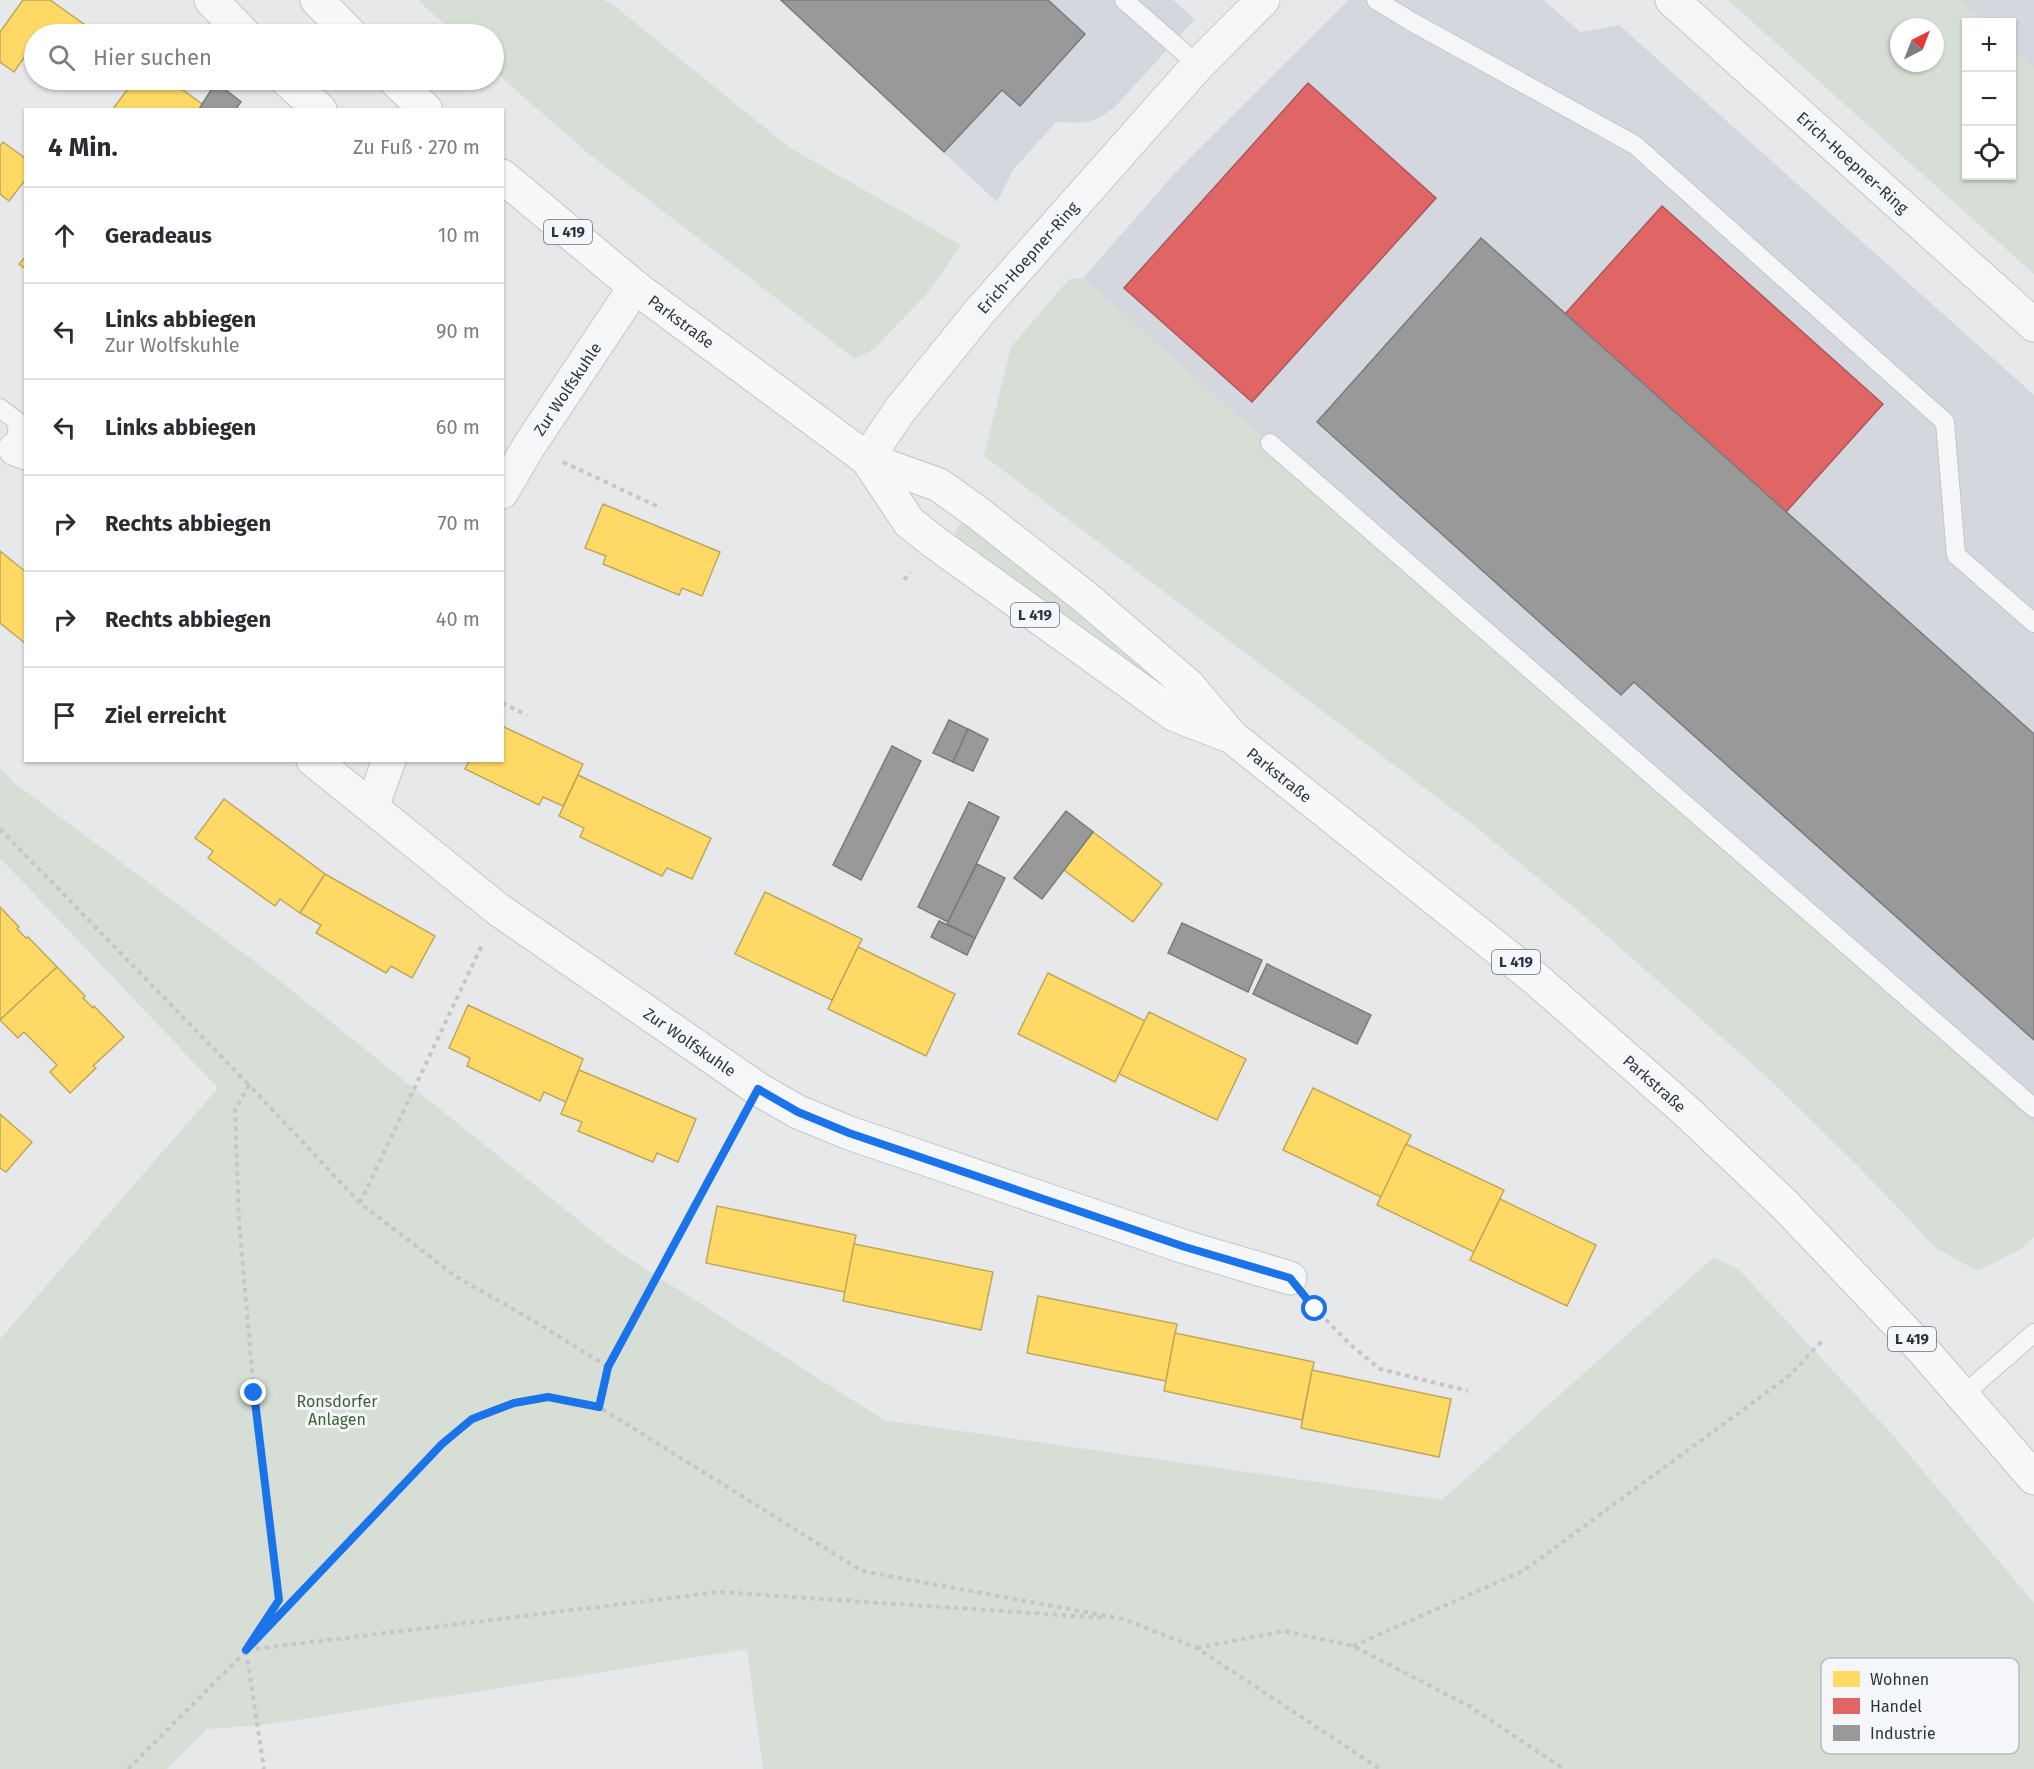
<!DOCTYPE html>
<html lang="de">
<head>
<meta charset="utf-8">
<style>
  :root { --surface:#fff; --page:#f7f7f7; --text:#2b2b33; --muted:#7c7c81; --line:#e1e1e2 }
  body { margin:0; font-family:"Fira Sans",sans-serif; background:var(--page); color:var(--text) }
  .controls { position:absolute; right:18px; top:18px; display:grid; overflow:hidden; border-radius:0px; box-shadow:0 2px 4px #0004 }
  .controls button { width:54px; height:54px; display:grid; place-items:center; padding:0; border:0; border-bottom:2px solid var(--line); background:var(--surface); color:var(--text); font:30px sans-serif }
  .compass { position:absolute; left:1890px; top:18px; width:54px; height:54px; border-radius:50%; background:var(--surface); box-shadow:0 2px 4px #0004; rotate:42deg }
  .stop { position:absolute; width:18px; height:18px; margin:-14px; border:4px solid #1a73e8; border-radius:50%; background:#fff }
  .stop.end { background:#1a73e8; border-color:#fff; box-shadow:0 2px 6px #0008 }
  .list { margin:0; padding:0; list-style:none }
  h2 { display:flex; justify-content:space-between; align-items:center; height:78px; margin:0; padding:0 24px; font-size:26px }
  h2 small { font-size:20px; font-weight:400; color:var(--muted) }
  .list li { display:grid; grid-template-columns:39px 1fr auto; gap:18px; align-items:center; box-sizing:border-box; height:96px; padding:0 24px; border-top:2px solid var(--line) }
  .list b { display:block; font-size:22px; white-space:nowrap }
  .list p { margin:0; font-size:20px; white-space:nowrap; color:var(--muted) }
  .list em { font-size:20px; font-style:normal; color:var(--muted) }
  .icon { flex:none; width:33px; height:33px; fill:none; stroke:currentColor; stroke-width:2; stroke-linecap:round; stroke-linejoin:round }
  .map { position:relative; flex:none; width:2034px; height:1769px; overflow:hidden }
  .search { position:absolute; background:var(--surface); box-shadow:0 2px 4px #0004; left:24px; top:24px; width:480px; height:66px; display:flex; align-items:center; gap:15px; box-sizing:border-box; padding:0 21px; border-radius:33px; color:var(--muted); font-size:22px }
  .panel { position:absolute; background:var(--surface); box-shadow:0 2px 4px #0004; left:24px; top:108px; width:480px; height:654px; border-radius:0px }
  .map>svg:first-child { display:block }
</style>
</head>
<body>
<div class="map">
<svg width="2034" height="1769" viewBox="0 0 2034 1769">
  <rect width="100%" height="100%" fill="#e6e8ea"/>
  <g fill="#d4d7dd">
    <polygon points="779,0 1173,0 1195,19 1114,108 1097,119 1083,123 1056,122 1013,170 997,202"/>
    <polygon points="1349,0 1544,0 1580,32 1619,25 2034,395 2034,1125 1083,278 1175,173"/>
    <polygon points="1958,0 2034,0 2034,68 2012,48 2012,22 1983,22"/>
  </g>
  <g fill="#d6ded6" fill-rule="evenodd">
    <polygon points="418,0 603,0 612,4 790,148 961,245 929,291 874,349 855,359 589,154 503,79 494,70 494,34 455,34"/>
    <path d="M 1728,0 L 1958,0 L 1983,22 L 1966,22 L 1966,176 L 2012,176 L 2012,48 L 2034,68 L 2034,274 ZM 1899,27 L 1935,27 L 1935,63 L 1899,63 Z"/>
    <polygon points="1083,278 2034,1125 2034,1237 2021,1249 1978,1271 1937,1249 1858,1166 1768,1078 1583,915 1471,823 984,456 1011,347 1069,279"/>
    <polygon points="963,522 1066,600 1159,680 1154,686 954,541 957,528"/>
    <polygon points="0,768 13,782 270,973 617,1251 884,1420 1442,1500 1714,1257 1739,1270 1891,1433 2034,1603 2034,1769 763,1769 747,1649 265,1725 207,1729 167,1769 0,1769 0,1339 218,1088 0,858"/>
  </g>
  <g fill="#ffd966" stroke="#bfa85c" stroke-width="1.5">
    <polygon points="23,0 50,0 98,34 34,34 34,52 30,49 14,72 0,62 0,32"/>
    <polygon points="130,80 190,80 183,90 202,104 199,110 114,110 113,109 130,86 127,84"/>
    <polygon points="3,142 26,159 26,179 9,201 0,194 0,146"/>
    <polygon points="26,256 26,269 19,264"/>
    <polygon points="603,504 720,552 702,596 682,588 679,595 603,564 606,556 585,548"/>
    <polygon points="0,551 26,572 26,644 0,623"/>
    <polygon points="502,726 583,764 563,806 543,797 539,805 465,769 469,761 467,760 502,760"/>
    <polygon points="578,775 711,838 692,879 667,868 662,876 580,837 584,828 559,816"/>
    <polygon points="224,799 325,874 300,913 280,899 275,906 208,858 213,851 195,838"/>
    <polygon points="1093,832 1162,884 1133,922 1064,870"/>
    <polygon points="325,874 435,936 412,978 391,966 386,973 316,933 321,925 300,913"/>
    <polygon points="765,892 862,939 832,1000 735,954"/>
    <polygon points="0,907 19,927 17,929 26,938 28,937 57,967 0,1020"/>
    <polygon points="858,947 955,994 926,1056 828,1009"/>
    <polygon points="57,967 85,996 83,998 93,1008 94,1006 124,1037 93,1066 96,1068 70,1093 50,1072 57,1065 24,1032 18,1038 0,1020"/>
    <polygon points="1048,973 1145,1021 1115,1082 1018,1034"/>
    <polygon points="468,1005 583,1059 566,1102 544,1092 540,1101 467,1066 470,1058 449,1048"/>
    <polygon points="1149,1012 1246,1059 1217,1120 1119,1074"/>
    <polygon points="579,1070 696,1119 678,1162 657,1153 653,1162 578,1131 582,1122 561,1114"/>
    <polygon points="1313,1088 1411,1135 1381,1197 1283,1150"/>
    <polygon points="0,1114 32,1142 6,1172 0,1168"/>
    <polygon points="1406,1144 1504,1190 1474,1252 1377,1205"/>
    <polygon points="1500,1199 1596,1245 1567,1306 1470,1260"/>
    <polygon points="717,1206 856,1235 845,1292 706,1263"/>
    <polygon points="854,1244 993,1272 981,1330 843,1301"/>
    <polygon points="1038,1296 1177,1324 1166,1381 1027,1353"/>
    <polygon points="1175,1333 1314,1362 1302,1420 1164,1391"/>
    <polygon points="1312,1370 1451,1399 1439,1457 1301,1428"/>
  </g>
  <g fill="#e06666" stroke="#aa575c" stroke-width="1.5">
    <polygon points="1308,83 1436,198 1252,402 1124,288"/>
    <polygon points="1662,206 1883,404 1786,512 1565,314"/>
  </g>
  <g fill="#999" stroke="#787b80" stroke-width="1.5">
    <polygon points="781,0 1048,0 1085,34 1020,106 1002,90 944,152"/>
    <polygon points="216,82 241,102 235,110 199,109"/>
    <polygon points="1481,238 2034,734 2034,1040 1634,682 1621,695 1317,422"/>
    <polygon points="949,720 968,729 953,762 933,753"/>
    <polygon points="968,729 988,739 973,771 953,762"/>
    <polygon points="892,746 921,761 861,880 833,865"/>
    <polygon points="969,802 999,817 948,922 918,907"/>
    <polygon points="1066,811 1093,832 1042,899 1014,878"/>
    <polygon points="977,864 1005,878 975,938 947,924"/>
    <polygon points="939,921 975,938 967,955 931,937"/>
    <polygon points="1182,923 1262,960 1248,992 1168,953"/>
    <polygon points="1267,964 1371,1015 1357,1044 1253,994"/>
  </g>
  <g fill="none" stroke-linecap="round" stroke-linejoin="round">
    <g stroke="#c4c6c8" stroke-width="20">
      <g id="lane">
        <polyline points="1124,0 1198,65"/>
        <polyline points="1376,0 1412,22 1635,145 1945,422 1956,555 2034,623"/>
        <polyline points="0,408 18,422 15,449"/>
        <polyline points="1270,443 2034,1108"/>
        <polyline points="1963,1395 2034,1333"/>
      </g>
    </g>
    <g stroke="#c4c6c8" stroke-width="35">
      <g id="street">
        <polyline points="211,0 244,34"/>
        <path id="s1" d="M 1672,0 L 2034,325"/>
        <polyline points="287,80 320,110"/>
        <polyline points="15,449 26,453"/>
        <path id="s2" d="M 867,459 L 900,410 L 981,310 L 1198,65 L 1263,0"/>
        <path id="s3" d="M 502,492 L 529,446 L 635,287"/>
        <path id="s4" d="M 313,760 L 499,910 L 758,1089 L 798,1112 L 849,1133 L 1185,1247 L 1290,1278"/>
        <polyline points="372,807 389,760"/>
      </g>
    </g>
    <g stroke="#c2c5c8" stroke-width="35">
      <g id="primary">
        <polyline points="317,0 350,34"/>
        <polyline points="395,80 426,110"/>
        <path id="s5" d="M 502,176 L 635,287 L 867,459 L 939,485 L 978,513 L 1085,597 L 1188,685 L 1232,737 L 1536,979 L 1685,1110 L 1785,1205 L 1922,1349 L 2034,1478"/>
        <polyline points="867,459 909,522 934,542 1175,715 1227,735"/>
      </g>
    </g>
    <g stroke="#c5c6ca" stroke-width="4" stroke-dasharray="4.5 4.5" stroke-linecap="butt">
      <polyline points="563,462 661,508"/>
      <polyline points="904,580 910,572"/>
      <polyline points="502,703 527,715"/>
      <polyline points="0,829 249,1085"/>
      <polyline points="360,1203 483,943"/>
      <polyline points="1313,1307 1352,1346 1380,1369 1468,1391"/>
      <polyline points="599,1407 608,1367 740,1122"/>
      <polyline points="252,1642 280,1600 254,1393 239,1222 235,1110 249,1085 360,1203 455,1276 534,1321 608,1367"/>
      <polyline points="1353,1646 1523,1571 1789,1376 1822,1341"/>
      <polyline points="1197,1648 1284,1631 1353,1646 1469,1706 1564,1769"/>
      <polyline points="246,1650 442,1444 472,1419 514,1403 548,1397 599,1407 862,1571 1123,1619 1197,1648 1380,1769"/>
      <polyline points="247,1650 719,1592 1105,1618"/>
      <polyline points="246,1651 264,1769"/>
      <polyline points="128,1769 246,1651"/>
    </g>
    <use href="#lane" stroke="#f5f6f7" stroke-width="18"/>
    <use href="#street" stroke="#f5f6f7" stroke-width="33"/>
    <use href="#primary" stroke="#f8f8f8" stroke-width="33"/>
  </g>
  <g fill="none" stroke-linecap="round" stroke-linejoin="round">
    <polyline stroke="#1a73e8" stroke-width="8" points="254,1393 279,1600 246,1650 442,1444 472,1419 514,1403 548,1397 599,1407 608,1367 758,1089 798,1112 849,1133 1185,1247 1290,1278 1315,1309"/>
  </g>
  <g text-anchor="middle" stroke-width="6" stroke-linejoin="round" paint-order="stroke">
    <g fill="#f4f6f9" stroke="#676e7b" stroke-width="1.5">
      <rect x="544" y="220" width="48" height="24" rx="4.5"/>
      <rect x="1011" y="603" width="48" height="24" rx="4.5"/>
      <rect x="1492" y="950" width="48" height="24" rx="4.5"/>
      <rect x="1888" y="1327" width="48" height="24" rx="4.5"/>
    </g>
    <g font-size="15" font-weight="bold" fill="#2b3445">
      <text x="568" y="237">L 419</text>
      <text x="1035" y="620">L 419</text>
      <text x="1516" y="967">L 419</text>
      <text x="1912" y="1344">L 419</text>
    </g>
    <g font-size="16" fill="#2b3445" stroke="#f4f6f9">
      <text dy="6" stroke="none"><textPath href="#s1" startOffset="243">Erich-Hoepner-Ring</textPath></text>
      <text dy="6" stroke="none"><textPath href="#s2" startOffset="258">Erich-Hoepner-Ring</textPath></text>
      <text dy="6" stroke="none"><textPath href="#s5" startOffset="231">Parkstraße</textPath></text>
      <text dy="6" stroke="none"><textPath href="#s3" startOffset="122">Zur Wolfskuhle</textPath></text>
      <text dy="6" stroke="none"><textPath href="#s5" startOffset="987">Parkstraße</textPath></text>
      <text dy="6" stroke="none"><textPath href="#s4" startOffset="471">Zur Wolfskuhle</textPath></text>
      <text dy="6" stroke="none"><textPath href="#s5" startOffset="1473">Parkstraße</textPath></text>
    </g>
    <g font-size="16" fill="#3f6138" stroke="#f4f6f9">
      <text x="337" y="1407">Ronsdorfer<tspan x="337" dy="18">Anlagen</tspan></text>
    </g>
  </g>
  <rect x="1821" y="1658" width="198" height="96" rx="9" fill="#f4f6f9" stroke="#b8bcc3" stroke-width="1.5"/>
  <rect x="1833" y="1671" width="27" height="16" fill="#ffd966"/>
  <rect x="1833" y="1698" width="27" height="16" fill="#e06666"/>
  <rect x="1833" y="1725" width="27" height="16" fill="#999"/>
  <g font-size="16" fill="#2b3445">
    <text x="1870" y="1685">Wohnen</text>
    <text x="1870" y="1712">Handel</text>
    <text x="1870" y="1739">Industrie</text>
  </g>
</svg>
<div class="controls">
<button>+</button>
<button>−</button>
<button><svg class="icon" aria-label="locate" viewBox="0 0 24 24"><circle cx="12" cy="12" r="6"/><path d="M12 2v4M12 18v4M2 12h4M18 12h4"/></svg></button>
</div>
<svg class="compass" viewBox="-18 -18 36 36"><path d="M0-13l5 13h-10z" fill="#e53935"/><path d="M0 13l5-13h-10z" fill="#7c7c81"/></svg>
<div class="stop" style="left:1315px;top:1309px"></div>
<div class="stop end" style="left:254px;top:1393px"></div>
<div class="search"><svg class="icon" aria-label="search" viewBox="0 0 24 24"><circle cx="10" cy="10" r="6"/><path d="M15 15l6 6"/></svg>Hier suchen</div>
<section class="panel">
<h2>4 Min.<small>Zu Fuß · 270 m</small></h2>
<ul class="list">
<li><svg class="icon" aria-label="ahead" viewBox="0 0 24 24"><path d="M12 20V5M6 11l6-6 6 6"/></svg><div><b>Geradeaus</b></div><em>10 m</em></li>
<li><svg class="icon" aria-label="left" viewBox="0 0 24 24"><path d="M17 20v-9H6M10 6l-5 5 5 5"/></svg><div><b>Links abbiegen</b><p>Zur Wolfskuhle</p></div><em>90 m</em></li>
<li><svg class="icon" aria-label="left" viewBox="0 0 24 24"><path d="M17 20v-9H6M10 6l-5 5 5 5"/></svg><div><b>Links abbiegen</b></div><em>60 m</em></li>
<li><svg class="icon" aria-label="right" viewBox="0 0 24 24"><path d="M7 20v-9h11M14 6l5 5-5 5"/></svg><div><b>Rechts abbiegen</b></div><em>70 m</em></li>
<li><svg class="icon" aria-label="right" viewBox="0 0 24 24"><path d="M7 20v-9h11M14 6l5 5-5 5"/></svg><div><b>Rechts abbiegen</b></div><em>40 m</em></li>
<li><svg class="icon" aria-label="arrive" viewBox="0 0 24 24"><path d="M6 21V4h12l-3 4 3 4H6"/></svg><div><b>Ziel erreicht</b></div></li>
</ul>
</section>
</div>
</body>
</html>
